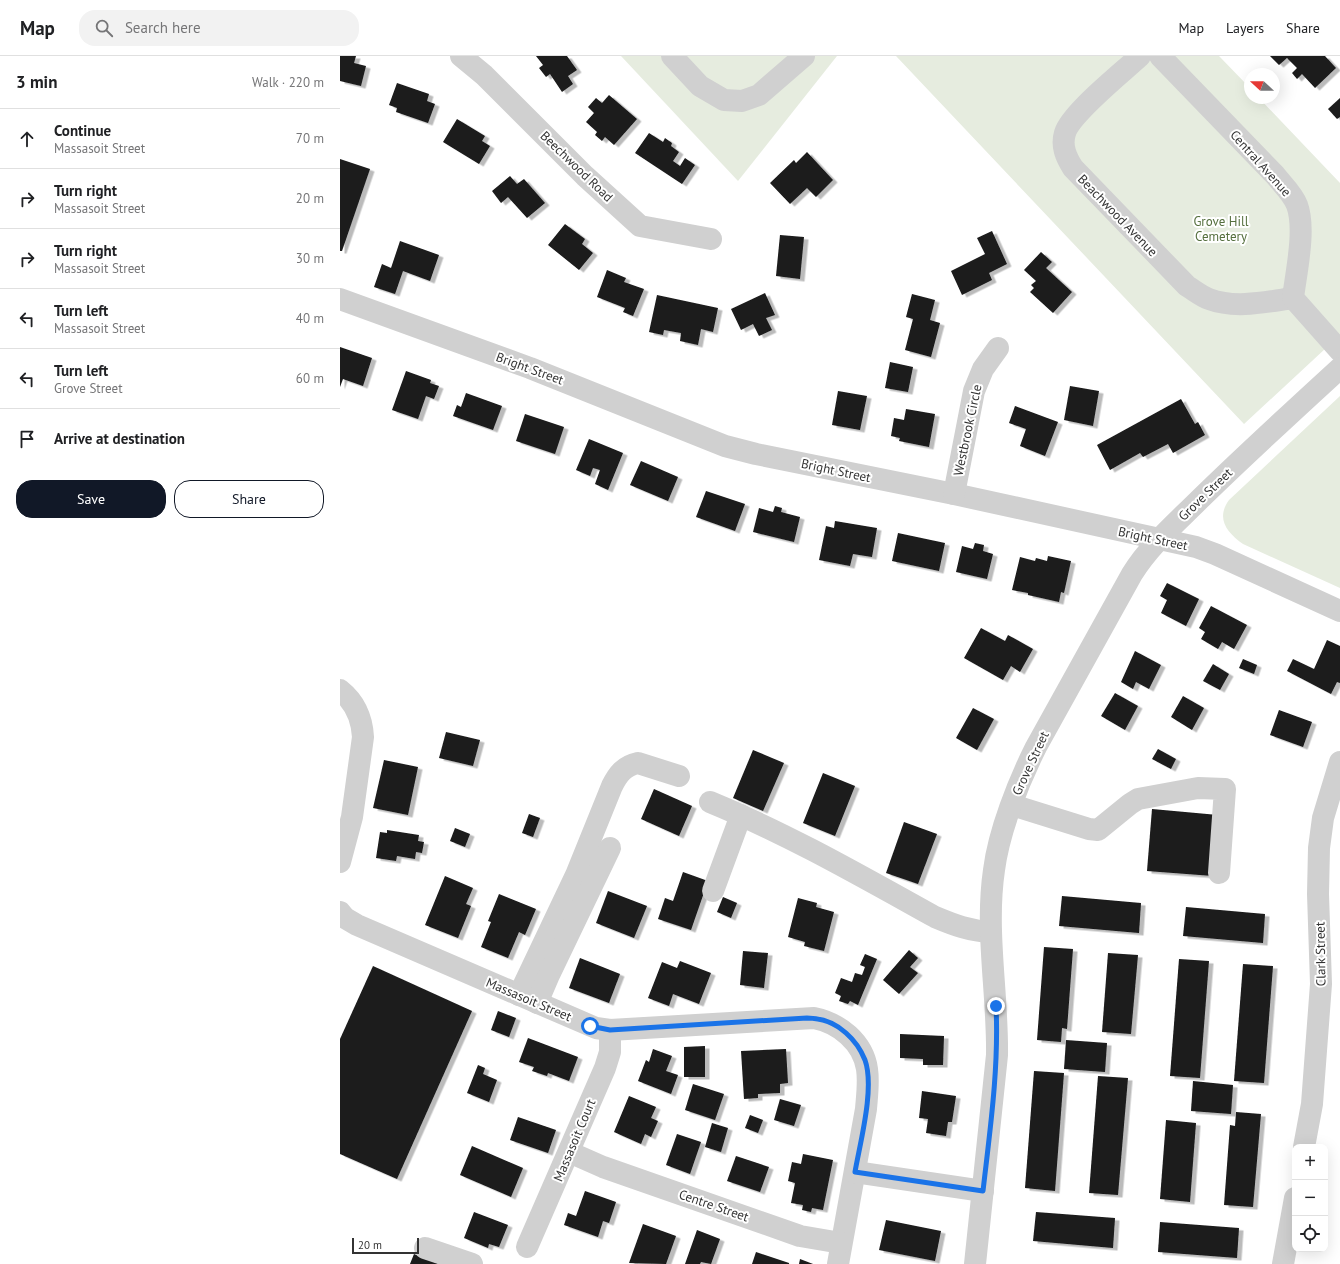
<!DOCTYPE html>
<html lang="en">
<head>
<meta charset="utf-8">
<style>
  :root { --surface:#fff; --page:#f2f2f2; --text:#202124; --muted:#757577; --line:#e0e0e0; --accent:#111827 }
  body { margin:0; font-family:"PT Sans",sans-serif; background:var(--page); color:var(--text) }
  .controls { position:absolute; right:12px; bottom:12px; display:grid; overflow:hidden; border-radius:8px; box-shadow:0 4px 16px #0002 }
  .controls button { width:36px; height:36px; display:grid; place-items:center; padding:0; border:0; border-bottom:1px solid var(--line); background:var(--surface); color:var(--text); font:20px sans-serif }
  .compass { position:absolute; left:904px; top:12px; width:36px; height:36px; border-radius:50%; background:var(--surface); box-shadow:0 4px 16px #0002; rotate:291deg }
  .scale { position:absolute; left:12px; bottom:10px; width:67px; box-sizing:border-box; padding-left:4px; border:2px solid #333; border-top:0; font-size:11px; line-height:14px; white-space:nowrap; color:#333; -webkit-text-stroke:3px #fff; paint-order:stroke }
  .stop { position:absolute; width:12px; height:12px; margin:-9px; border:3px solid #1a73e8; border-radius:50%; background:#fff }
  .stop.end { background:#1a73e8; border-color:#fff; box-shadow:0 1px 4px #0008 }
  .list { margin:0; padding:0; list-style:none }
  h2 { display:flex; justify-content:space-between; align-items:center; height:52px; margin:0; padding:0 16px; font-size:17px }
  h2 small { font-size:13px; font-weight:400; color:var(--muted) }
  .list li { display:grid; grid-template-columns:26px 1fr auto; gap:12px; align-items:center; box-sizing:border-box; height:60px; padding:0 16px; border-top:1px solid var(--line) }
  .list b { display:block; font-size:15px; white-space:nowrap }
  .list p { margin:0; font-size:13px; white-space:nowrap; color:var(--muted) }
  .list em { font-size:13px; font-style:normal; color:var(--muted) }
  .actions { display:flex; gap:8px; padding:12px 16px }
  .actions a { flex:1; padding:9px 0; border:1px solid var(--accent); border-radius:16px; text-align:center; font-size:14px; color:var(--accent) }
  .actions .main { background:var(--accent); color:#fff }
  .icon { flex:none; width:22px; height:22px; fill:none; stroke:currentColor; stroke-width:2; stroke-linecap:round; stroke-linejoin:round }
  .map { position:relative; flex:none; width:1000px; height:1208px; overflow:hidden }
  header { display:flex; align-items:center; gap:24px; box-sizing:border-box; height:56px; padding:0 20px; background:var(--surface); border-bottom:1px solid var(--line) }
  header strong { font-size:19px }
  nav { display:flex; gap:22px; margin-inline-start:auto; font-size:14px }
  .search { width:280px; height:36px; background:var(--page); display:flex; align-items:center; gap:10px; box-sizing:border-box; padding:0 14px; border-radius:16px; color:var(--muted); font-size:15px }
  main { display:flex }
  aside { flex:1; background:var(--surface) }
  .map>svg:first-child { display:block }
</style>
</head>
<body>
<header>
<strong>Map</strong>
<div class="search"><svg class="icon" aria-label="search" viewBox="0 0 24 24"><circle cx="10" cy="10" r="6"/><path d="M15 15l6 6"/></svg>Search here</div>
<nav><a>Map</a><a>Layers</a><a>Share</a></nav>
</header>
<main>
<aside>
<h2>3 min<small>Walk · 220 m</small></h2>
<ul class="list">
<li><svg class="icon" aria-label="ahead" viewBox="0 0 24 24"><path d="M12 20V5M6 11l6-6 6 6"/></svg><div><b>Continue</b><p>Massasoit Street</p></div><em>70 m</em></li>
<li><svg class="icon" aria-label="right" viewBox="0 0 24 24"><path d="M7 20v-9h11M14 6l5 5-5 5"/></svg><div><b>Turn right</b><p>Massasoit Street</p></div><em>20 m</em></li>
<li><svg class="icon" aria-label="right" viewBox="0 0 24 24"><path d="M7 20v-9h11M14 6l5 5-5 5"/></svg><div><b>Turn right</b><p>Massasoit Street</p></div><em>30 m</em></li>
<li><svg class="icon" aria-label="left" viewBox="0 0 24 24"><path d="M17 20v-9H6M10 6l-5 5 5 5"/></svg><div><b>Turn left</b><p>Massasoit Street</p></div><em>40 m</em></li>
<li><svg class="icon" aria-label="left" viewBox="0 0 24 24"><path d="M17 20v-9H6M10 6l-5 5 5 5"/></svg><div><b>Turn left</b><p>Grove Street</p></div><em>60 m</em></li>
<li><svg class="icon" aria-label="arrive" viewBox="0 0 24 24"><path d="M6 21V4h12l-3 4 3 4H6"/></svg><div><b>Arrive at destination</b></div></li>
</ul>
<div class="actions"><a class="main">Save</a><a>Share</a></div>
</aside>
<div class="map">
<svg width="1000" height="1208" viewBox="0 0 1000 1208">
  <defs>
    <filter id="shadow"><feDropShadow dx="4.5" dy="2.5" stdDeviation="0" flood-color="#0004"/></filter>
  </defs>
  <rect width="100%" height="100%" fill="#fff"/>
  <g fill="#e6ecdf">
    <polygon points="281,0 497,0 398,125"/>
    <polygon points="556,0 879,0 910,32 910,42 919,42 1000,127 1000,279 904,368"/>
    <path d="M 1000,340 L 1000,532 L 903,488 C 886,476 876,462 889,444 Z"/>
  </g>
  <g fill="#1a1a1a" filter="url(#shadow)">
    <polygon points="0,0 16,0 14,7 26,10 21,30 0,25"/>
    <polygon points="196,0 227,0 237,14 228,20 233,28 222,36 210,18 206,21 199,12 203,9"/>
    <polygon points="930,0 985,0 996,12 975,32 962,18 957,23 952,17 957,12 947,2 939,9"/>
    <polygon points="57,27 89,38 87,45 95,48 88,67 56,56 57,52 49,49"/>
    <polygon points="269,39 297,63 274,89 265,81 262,85 255,79 257,76 246,66 254,57 248,51 256,42 262,47"/>
    <polygon points="1000,42 1000,61 997,63 988,53"/>
    <polygon points="117,63 145,80 142,85 150,90 139,108 103,86"/>
    <polygon points="309,77 323,86 325,82 332,87 331,90 339,96 333,105 340,110 345,102 355,109 342,128 295,97"/>
    <polygon points="467,96 493,124 476,141 467,132 450,148 430,127 454,104 456,107"/>
    <polygon points="0,103 30,113 2,195 0,195"/>
    <polygon points="170,120 177,128 184,123 205,147 187,162 168,141 161,147 152,135"/>
    <polygon points="225,168 245,183 242,188 253,197 239,214 208,189"/>
    <polygon points="652,175 667,208 649,217 652,224 622,239 611,215 645,198 637,182"/>
    <polygon points="440,179 464,181 460,223 436,220"/>
    <polygon points="60,185 99,199 90,225 63,215 55,238 34,231 42,208 51,212"/>
    <polygon points="701,196 712,206 706,212 732,236 713,257 690,236 694,232 691,229 696,225 684,214"/>
    <polygon points="267,214 286,222 284,226 304,233 293,260 283,256 285,252 257,241"/>
    <polygon points="425,237 435,259 426,262 432,274 419,280 413,268 401,274 391,253"/>
    <polygon points="572,238 595,244 590,264 600,267 591,301 565,294 573,263 566,261"/>
    <polygon points="317,239 378,252 373,276 361,273 358,289 340,285 341,277 324,274 323,279 309,276"/>
    <polygon points="0,291 32,302 23,330 3,323 0,331"/>
    <polygon points="550,306 573,311 568,336 545,332"/>
    <polygon points="66,315 91,324 90,327 99,330 94,343 86,340 78,363 52,354"/>
    <polygon points="730,330 759,335 753,370 724,364"/>
    <polygon points="498,335 527,340 520,374 492,369"/>
    <polygon points="126,337 162,350 153,374 113,360 117,349 121,351"/>
    <polygon points="841,343 855,368 858,366 865,379 833,397 828,388 803,401 800,397 770,414 757,389"/>
    <polygon points="675,350 718,366 705,400 680,390 686,373 669,367"/>
    <polygon points="566,353 595,358 589,391 559,385 560,382 551,380 554,362 564,364"/>
    <polygon points="185,358 224,371 215,398 176,385"/>
    <polygon points="249,383 283,397 268,434 255,428 260,414 253,412 250,420 236,414"/>
    <polygon points="301,405 338,421 328,445 290,429"/>
    <polygon points="366,435 405,448 395,475 356,461"/>
    <polygon points="435,450 442,452 441,456 460,461 454,486 413,476 419,452 433,456"/>
    <polygon points="495,465 537,472 532,501 513,498 510,510 479,504 486,470 494,472"/>
    <polygon points="558,477 605,487 599,515 552,505"/>
    <polygon points="635,487 644,489 643,495 653,498 647,523 616,516 622,490 633,493"/>
    <polygon points="708,500 731,505 724,537 721,536 719,546 688,539 688,537 672,534 680,501 695,505 696,502 707,505"/>
    <polygon points="827,527 859,543 846,570 821,557 827,544 820,540"/>
    <polygon points="871,550 907,569 894,593 882,586 878,593 861,583 865,576 859,572"/>
    <polygon points="641,572 665,585 668,579 693,593 680,616 671,610 663,624 624,602"/>
    <polygon points="987,584 1000,590 1000,627 997,626 991,638 947,615 953,603 974,613"/>
    <polygon points="795,595 821,609 809,633 796,626 793,633 781,626"/>
    <polygon points="903,603 917,609 914,618 899,612"/>
    <polygon points="873,608 889,618 880,634 863,625"/>
    <polygon points="775,637 798,650 785,674 761,660"/>
    <polygon points="843,640 864,652 852,674 831,661"/>
    <polygon points="633,652 654,663 637,694 616,682"/>
    <polygon points="939,654 972,666 963,691 930,679"/>
    <polygon points="106,676 140,684 133,710 99,702"/>
    <polygon points="818,693 836,703 831,713 812,703"/>
    <polygon points="413,694 444,707 423,755 393,742"/>
    <polygon points="44,704 78,711 68,759 33,752"/>
    <polygon points="483,717 515,730 495,780 463,767"/>
    <polygon points="314,733 352,750 339,780 301,763"/>
    <polygon points="812,753 878,759 873,820 807,815"/>
    <polygon points="189,758 200,762 193,781 182,777"/>
    <polygon points="564,766 597,778 578,828 546,817"/>
    <polygon points="115,772 130,778 125,791 110,785"/>
    <polygon points="47,774 79,779 78,785 84,786 82,797 76,796 75,803 57,800 56,805 36,802 40,776 47,777"/>
    <polygon points="343,816 368,825 351,874 318,863 325,842 333,845"/>
    <polygon points="105,820 133,832 126,848 131,850 118,882 85,869"/>
    <polygon points="268,835 307,850 294,882 256,867"/>
    <polygon points="159,838 196,853 185,879 179,876 168,902 141,891 151,866 148,865"/>
    <polygon points="722,840 801,847 799,877 719,870"/>
    <polygon points="383,841 397,847 391,862 377,856"/>
    <polygon points="458,842 477,847 476,851 494,856 484,895 464,890 465,886 448,881"/>
    <polygon points="846,851 925,858 923,887 843,880"/>
    <polygon points="704,891 733,893 727,973 722,972 721,986 697,984"/>
    <polygon points="569,894 578,902 570,911 578,917 559,938 543,924"/>
    <polygon points="403,895 428,897 424,932 400,929"/>
    <polygon points="768,897 798,899 791,978 762,976"/>
    <polygon points="525,898 537,903 518,949 510,945 508,948 499,945 501,940 495,937 501,922 512,926 515,917 522,919 525,911 520,909"/>
    <polygon points="240,902 280,918 269,947 229,932"/>
    <polygon points="839,903 869,905 860,1022 830,1020"/>
    <polygon points="340,905 371,917 359,948 333,938 329,950 308,942 322,906 337,912"/>
    <polygon points="903,908 933,910 924,1027 894,1025"/>
    <polygon points="33,910 132,955 57,1123 0,1098 0,983"/>
    <polygon points="158,955 176,962 169,981 151,974"/>
    <polygon points="560,978 604,980 603,1009 583,1009 583,1003 560,1002"/>
    <polygon points="188,982 238,1001 229,1025 208,1017 207,1020 192,1015 194,1011 179,1006"/>
    <polygon points="726,984 767,987 765,1016 724,1013"/>
    <polygon points="365,990 365,1021 344,1021 344,991"/>
    <polygon points="313,993 332,1000 326,1015 338,1019 331,1038 298,1025 306,1004 309,1006"/>
    <polygon points="446,993 448,1027 440,1028 440,1037 418,1038 418,1042 404,1043 401,995"/>
    <polygon points="138,1009 145,1012 143,1018 157,1024 149,1046 127,1037"/>
    <polygon points="694,1015 724,1017 715,1135 685,1132"/>
    <polygon points="758,1020 788,1022 778,1139 749,1137"/>
    <polygon points="853,1025 893,1029 891,1058 851,1055"/>
    <polygon points="353,1028 384,1038 375,1064 345,1054"/>
    <polygon points="582,1035 616,1040 612,1066 608,1066 606,1080 586,1077 588,1063 579,1062"/>
    <polygon points="289,1040 316,1051 311,1062 318,1065 311,1081 305,1078 301,1088 274,1076"/>
    <polygon points="440,1043 461,1049 454,1070 434,1064"/>
    <polygon points="896,1056 921,1058 913,1151 884,1149 890,1069 895,1070"/>
    <polygon points="410,1059 423,1064 418,1077 405,1072"/>
    <polygon points="178,1061 216,1074 208,1097 170,1084"/>
    <polygon points="826,1064 856,1067 850,1146 820,1143"/>
    <polygon points="372,1067 388,1072 381,1096 365,1091"/>
    <polygon points="337,1078 361,1086 350,1118 326,1109"/>
    <polygon points="132,1090 183,1112 171,1141 120,1119"/>
    <polygon points="463,1098 493,1104 483,1154 472,1152 471,1156 462,1154 463,1149 451,1147 455,1127 448,1125 452,1106 461,1108"/>
    <polygon points="396,1100 429,1111 420,1136 387,1125"/>
    <polygon points="245,1135 276,1146 269,1167 263,1165 258,1181 224,1169 228,1157 236,1160"/>
    <polygon points="134,1156 168,1169 159,1191 149,1188 148,1192 124,1182"/>
    <polygon points="696,1156 775,1162 773,1192 693,1185"/>
    <polygon points="546,1164 601,1175 595,1205 539,1194"/>
    <polygon points="820,1166 899,1172 897,1202 818,1196"/>
    <polygon points="303,1168 336,1180 326,1208 289,1207"/>
    <polygon points="357,1174 380,1183 371,1208 361,1206 360,1208 345,1208"/>
    <polygon points="416,1196 449,1207 449,1208 412,1208"/>
    <polygon points="74,1198 99,1208 70,1208"/>
    <polygon points="460,1203 473,1208 459,1208"/>
  </g>
  <g fill="none" stroke-linecap="round" stroke-linejoin="round">
    <g stroke="#d0d0d0" stroke-width="22">
      <polyline points="121,0 144,19 245,120 300,170 371,183"/>
      <polyline points="332,0 360,30 384,44 402,45 419,39 464,0"/>
      <path d="M 800,0 C 783,16 731,57 725,77 C 721,90 726,101 733,112 L 847,230 C 854,234 861,240 869,243 C 895,253 926,246 953,242"/>
      <path d="M 820,0 L 935,119 C 942,128 953,138 957,149 C 966,173 956,217 953,242 L 1000,295"/>
      <polyline points="0,243 190,312 385,390 416,398 614,438 856,491 875,498 1000,555"/>
      <polyline points="614,438 634,335 643,313 658,292"/>
      <path d="M 0,634 C 15,646 22,662 23,681 L 12,761 L 0,806"/>
      <path d="M 370,746 C 448,778 521,820 595,861 C 614,869 630,875 651,876"/>
      <polyline points="672,749 749,773 758,774 790,748 798,743 858,732 885,733 879,817"/>
      <polyline points="373,835 401,759"/>
      <path d="M 0,856 L 5,862 L 17,869 L 256,972 L 270,974 L 474,962 C 499,967 523,986 527,1013 C 529,1026 527,1040 526,1053 L 498,1208"/>
      <path d="M 179,939 L 236,819 L 272,730 C 278,718 284,710 298,707 L 339,720"/>
      <polyline points="197,947 209,919 270,792"/>
      <polyline points="964,1091 972,1048 981,928 978,838 979,792 983,762 1000,706"/>
      <polyline points="229,1096 263,1111 460,1180 501,1187"/>
      <polyline points="515,1116 643,1135"/>
      <polyline points="187,1191 265,1012 270,996 270,974"/>
      <polyline points="85,1192 132,1208"/>
      <path d="M 635,1208 L 657,999 C 658,938 645,875 654,814 C 659,775 678,727 696,691 L 792,518 C 810,489 836,467 860,443 C 905,399 953,355 1000,312"/>
      <polyline points="943,1208 955,1142"/>
    </g>
  </g>
  <g fill="none" stroke-linecap="round" stroke-linejoin="round">
    <path stroke="#1a73e8" stroke-width="5" d="M 250,970 L 270,974 L 467,962 C 482,962 495,967 506,977 C 514,984 521,994 525,1004 C 535,1032 520,1087 515,1116 L 643,1135 C 650,1074 659,1012 656,950"/>
  </g>
  <g text-anchor="middle" stroke-width="4" stroke-linejoin="round" paint-order="stroke">
    <g font-size="13" fill="#333" stroke="#fff">
      <text transform="translate(921 107) rotate(48)" y="5">Central Avenue</text>
      <text transform="translate(237 110) rotate(44)" y="5">Beechwood Road</text>
      <text transform="translate(778 159) rotate(46)" y="5">Beachwood Avenue</text>
      <text transform="translate(190 312) rotate(20)" y="5">Bright Street</text>
      <text transform="translate(627 374) rotate(-78)" y="5">Westbrook Circle</text>
      <text transform="translate(496 414) rotate(12)" y="5">Bright Street</text>
      <text transform="translate(865 438) rotate(-44)" y="5">Grove Street</text>
      <text transform="translate(813 482) rotate(12)" y="5">Bright Street</text>
      <text transform="translate(690 707) rotate(-65)" y="5">Grove Street</text>
      <text transform="translate(980 898) rotate(-91)" y="5">Clark Street</text>
      <text transform="translate(189 943) rotate(23)" y="5">Massasoit Street</text>
      <text transform="translate(234 1084) rotate(-67)" y="5">Massasoit Court</text>
      <text transform="translate(374 1149) rotate(19)" y="5">Centre Street</text>
    </g>
    <g font-size="13" fill="#56703f" stroke="#fff">
      <text x="881" y="170">Grove Hill<tspan x="881" dy="15">Cemetery</tspan></text>
    </g>
  </g>
</svg>
<div class="controls">
<button>+</button>
<button>−</button>
<button><svg class="icon" aria-label="locate" viewBox="0 0 24 24"><circle cx="12" cy="12" r="6"/><path d="M12 2v4M12 18v4M2 12h4M18 12h4"/></svg></button>
</div>
<svg class="compass" viewBox="-18 -18 36 36"><path d="M0-13l5 13h-10z" fill="#e53935"/><path d="M0 13l5-13h-10z" fill="#757577"/></svg>
<div class="scale">20 m</div>
<div class="stop" style="left:250px;top:970px"></div>
<div class="stop end" style="left:656px;top:950px"></div>
</div>
</main>
</body>
</html>
